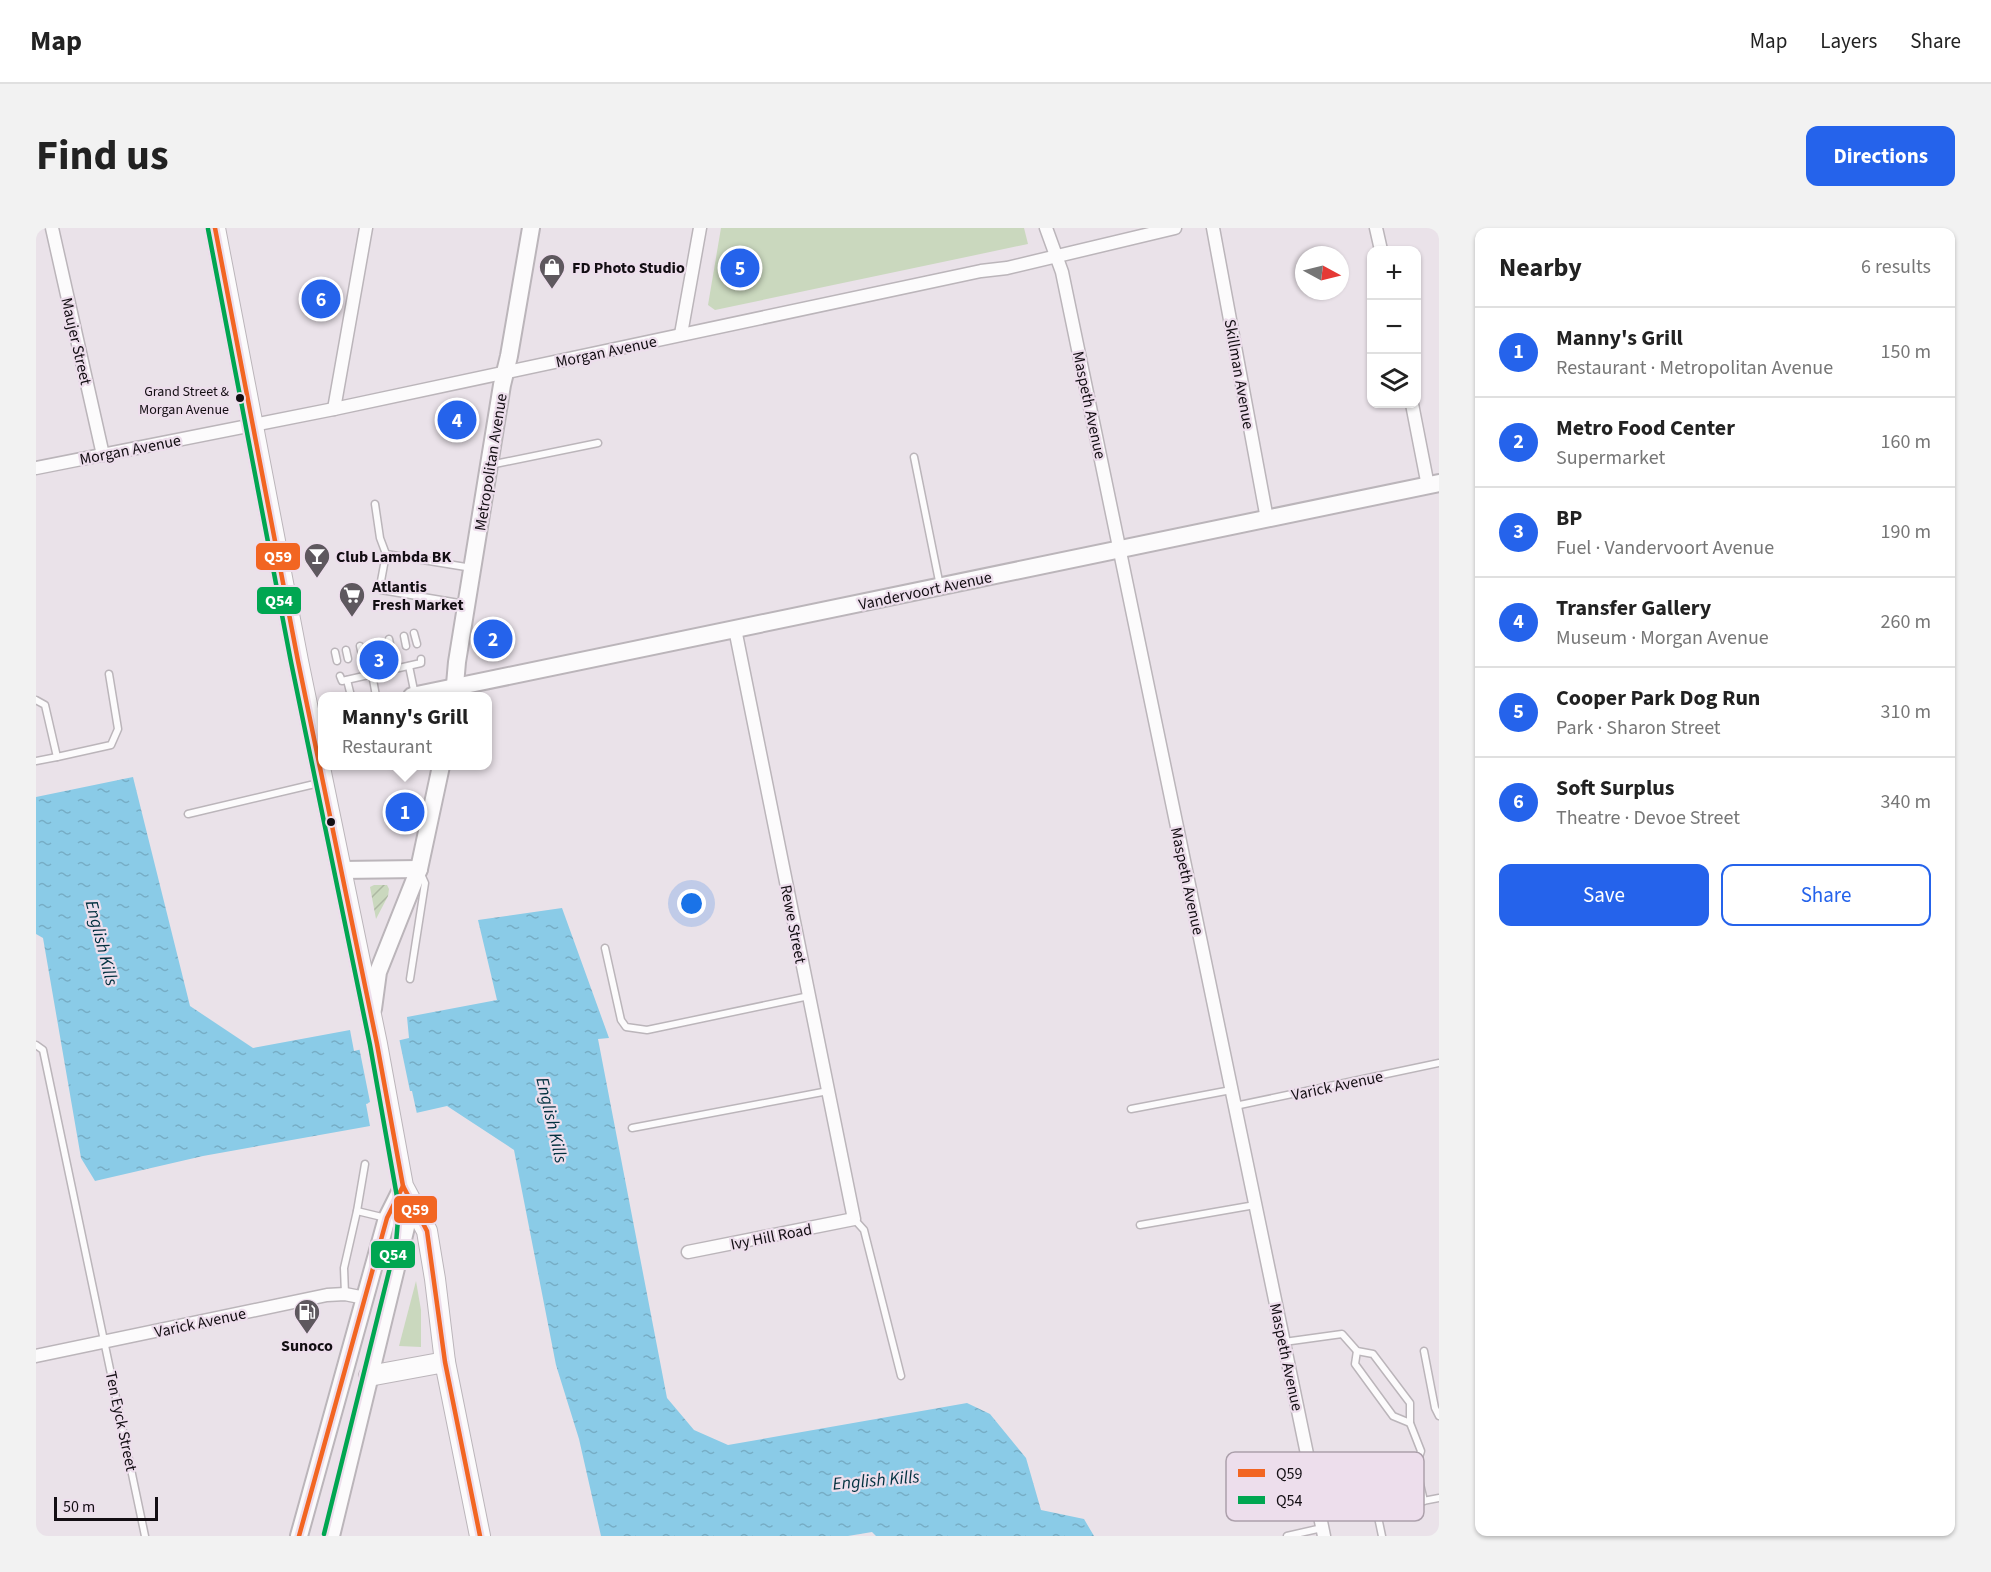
<!DOCTYPE html>
<html lang="en">
<head>
<meta charset="utf-8">
<style>
  :root { --surface:#fff; --page:#f2f2f2; --text:#222; --muted:#767676; --line:#e0e0e0; --accent:#2563eb }
  body { margin:0; font-family:"Source Sans 3",sans-serif; background:var(--page); color:var(--text) }
  .controls { position:absolute; right:18px; top:18px; display:grid; overflow:hidden; border-radius:12px; box-shadow:0 2px 4px #0004 }
  .controls button { width:54px; height:54px; display:grid; place-items:center; padding:0; border:0; border-bottom:2px solid var(--line); background:var(--surface); color:var(--text); font:30px sans-serif }
  .compass { position:absolute; left:1259px; top:18px; width:54px; height:54px; border-radius:50%; background:var(--surface); box-shadow:0 2px 4px #0004; rotate:97deg }
  .scale { position:absolute; left:18px; bottom:15px; width:104px; box-sizing:border-box; padding-left:6px; border:3px solid #130e13; border-top:0; font-size:16px; line-height:21px; white-space:nowrap; color:#130e13; -webkit-text-stroke:4px #eddeec; paint-order:stroke }
  .you { position:absolute; left:656px; top:676px; width:21px; height:21px; margin:-15px; border:4px solid #fff; border-radius:50%; background:#1a73e8; box-shadow:0 0 0 9px #1a73e833 }
  .badge { display:grid; place-items:center; width:39px; height:39px; border-radius:50%; background:var(--accent); color:#fff; font-size:20px; font-weight:700 }
  .pin { position:absolute; translate:-50% -50%; border:3px solid #fff; box-shadow:0 2px 6px #0006 }
  .popup { position:absolute; left:282px; top:464px; width:174px; height:78px; box-sizing:border-box; display:grid; place-content:center; border-radius:12px; background:var(--surface); filter:drop-shadow(0 2px 4px #0005); font-size:20px; white-space:nowrap; color:var(--muted) }
  .popup b { font-size:22px; color:var(--text) }
  .popup::after { content:''; position:absolute; left:50%; top:100%; margin-left:-12px; border:12px solid transparent; border-top-color:var(--surface) }
  .list { margin:0; padding:0; list-style:none }
  h2 { display:flex; justify-content:space-between; align-items:center; height:78px; margin:0; padding:0 24px; font-size:26px }
  h2 small { font-size:20px; font-weight:400; color:var(--muted) }
  .list li { display:grid; grid-template-columns:39px 1fr auto; gap:18px; align-items:center; box-sizing:border-box; height:90px; padding:0 24px; border-top:2px solid var(--line) }
  .list b { display:block; font-size:22px; white-space:nowrap }
  .list p { margin:0; font-size:20px; white-space:nowrap; color:var(--muted) }
  .list em { font-size:20px; font-style:normal; color:var(--muted) }
  .actions { display:flex; gap:12px; padding:18px 24px }
  .actions a { flex:1; padding:14px 0; border:2px solid var(--accent); border-radius:12px; text-align:center; font-size:21px; color:var(--accent) }
  .actions .main { background:var(--accent); color:#fff }
  .icon { flex:none; width:33px; height:33px; fill:none; stroke:currentColor; stroke-width:2; stroke-linecap:round; stroke-linejoin:round }
  .map { position:relative; flex:none; width:1403px; height:1308px; overflow:hidden; border-radius:12px }
  header { display:flex; align-items:center; gap:36px; box-sizing:border-box; height:84px; padding:0 30px; background:var(--surface); border-bottom:2px solid var(--line) }
  header strong { font-size:28px }
  nav { display:flex; gap:33px; margin-inline-start:auto; font-size:21px }
  .intro { display:flex; align-items:center; justify-content:space-between; box-sizing:border-box; height:144px; padding:0 36px }
  h1 { margin:0; font-size:42px }
  .button { padding:15px 27px; border-radius:12px; background:var(--accent); color:#fff; font-size:21px; font-weight:700 }
  main { display:flex; gap:36px; padding:0 36px }
  aside { flex:1; background:var(--surface); border-radius:12px; box-shadow:0 2px 4px #0004 }
  .map>svg:first-child { display:block }
</style>
</head>
<body>
<header>
<strong>Map</strong>
<nav><a>Map</a><a>Layers</a><a>Share</a></nav>
</header>
<div class="intro"><h1>Find us</h1><a class="button">Directions</a></div>
<main>
<div class="map">
<svg width="1403" height="1308" viewBox="0 0 1403 1308">
  <defs>
    <pattern id="garden-furrows" width="10" height="10" patternUnits="userSpaceOnUse" patternTransform="scale(1.5)"><rect width="10" height="10" fill="#cad8be"/><path d="M-1 1l2-2M0 10L10 0M9 11l2-2" fill="none" stroke="#adb8a2"/></pattern>
    <pattern id="water-ripples" width="26" height="14" patternUnits="userSpaceOnUse" patternTransform="scale(1.5)"><rect width="26" height="14" fill="#8acbe7"/><path d="M2 4q2-2 4 0t4 0M15 11q2-2 4 0t4 0" fill="none" stroke="#76adc5"/></pattern>
  </defs>
  <rect width="100%" height="100%" fill="#eae2e9"/>
  <g fill="#cad8be">
    <polygon points="685,0 988,0 992,16 679,82 672,77"/>
    <polygon points="380,1053 385,1082 385,1119 363,1118"/>
  </g>
  <polygon fill="url(#garden-furrows)" points="338,657 351,657 353,661 352,668 340,691 334,659"/>
  <polygon fill="url(#water-ripples)" points="97,549 154,778 217,820 314,802 318,823 373,810 371,789 461,772 442,692 526,680 573,810 562,811 631,1170 658,1202 692,1217 931,1175 954,1186 990,1230 1005,1282 1048,1291 1058,1308 840,1308 836,1304 812,1308 565,1308 543,1211 520,1137 478,922 411,878 380,885 374,865 330,876 334,898 167,928 59,953 45,930 7,710 0,706 0,569"/>
  <polygon fill="#eae2e9" points="363,810 374,863 376,863 381,886 377,887 373,869 334,878 336,893 332,875 334,874 323,819"/>
  <g fill="none" stroke-linecap="round" stroke-linejoin="round">
    <g stroke="#bbb5ba" stroke-width="9">
      <g id="service">
        <polyline points="878,229 904,358"/>
        <polyline points="454,237 562,215"/>
        <polyline points="339,276 344,310 350,326"/>
        <polyline points="429,376 345,362 345,353 350,326 436,340"/>
        <polyline points="378,405 381,416"/>
        <polyline points="368,408 370,418"/>
        <polyline points="353,411 355,421"/>
        <polyline points="339,415 341,424"/>
        <polyline points="324,418 326,427"/>
        <polyline points="310,422 312,431"/>
        <polyline points="299,424 301,433"/>
        <polyline points="373,438 379,467"/>
        <polyline points="336,446 340,468"/>
        <polyline points="304,448 306,453 385,435 385,431"/>
        <polyline points="311,452 315,468"/>
        <polyline points="0,472 9,477 21,529 75,517 82,501 73,446"/>
        <polyline points="0,533 21,529"/>
        <polyline points="152,586 283,555"/>
        <polyline points="569,720 585,792 590,799 611,802 773,768"/>
        <polyline points="374,751 389,655 384,644"/>
        <polyline points="0,817 7,822 109,1308"/>
        <polyline points="1199,878 1403,835"/>
        <polyline points="1095,881 1195,862"/>
        <polyline points="596,900 792,863"/>
        <polyline points="321,983 350,990"/>
        <polyline points="818,991 828,1002 865,1148"/>
        <polyline points="1104,997 1219,977"/>
        <polyline points="309,1066 308,1040 321,983 329,936"/>
        <polyline points="1248,1114 1306,1106 1321,1123 1337,1126 1374,1175 1374,1195 1385,1223 1380,1239 1334,1251 1278,1261"/>
        <polyline points="1321,1123 1319,1136 1357,1188 1374,1195"/>
        <polyline points="1388,1123 1399,1180 1403,1188"/>
        <polyline points="1380,1239 1388,1273"/>
        <polyline points="1334,1251 1346,1308"/>
        <polyline points="1340,1282 1403,1270"/>
        <polyline points="1251,1308 1286,1300"/>
      </g>
    </g>
    <g stroke="#bbb5ba" stroke-width="15">
      <g id="minor">
        <polyline points="16,0 67,227"/>
        <polyline points="1010,0 1026,44 1288,1308"/>
        <polyline points="1177,0 1231,291"/>
        <polyline points="1340,0 1345,22"/>
        <polyline points="645,106 664,0"/>
        <polyline points="1376,176 1392,258"/>
        <polyline points="298,181 330,0"/>
        <polyline points="0,240 298,181 945,43 971,40 1139,0"/>
        <polyline points="652,1024 818,991 699,401"/>
        <polyline points="0,1128 291,1067 309,1066 329,1070"/>
      </g>
    </g>
    <g stroke="#bbb5ba" stroke-width="20">
      <g id="secondary">
        <polyline points="376,468 1403,255"/>
        <polyline points="418,468 421,434 466,157 473,128 495,0"/>
        <polyline points="305,642 383,641"/>
        <polyline points="337,781 342,744 383,641 405,538"/>
        <polyline points="263,1308 351,990 367,958"/>
        <polyline points="295,1308 370,999 371,980 368,964"/>
      </g>
    </g>
    <g stroke="#bbb5ba" stroke-width="22">
      <g id="primary">
        <polyline points="179,0 262,433 341,816 367,958 391,1003 399,1051 409,1134 444,1308"/>
        <polyline points="333,1148 409,1134"/>
      </g>
    </g>
    <use href="#service" stroke="#fcfbfc" stroke-width="6"/>
    <use href="#minor" stroke="#fcfbfc" stroke-width="12"/>
    <use href="#secondary" stroke="#fcfbfc" stroke-width="16"/>
    <use href="#primary" stroke="#fcfbfc" stroke-width="20"/>
    <g stroke="#eddeec" stroke-width="9">
      <g id="bus-1">
        <polyline points="179,0 262,433 341,816 367,958 391,1003 409,1134 444,1308"/>
        <polyline points="263,1308 351,990 367,958"/>
      </g>
    </g>
    <g stroke="#eddeec" stroke-width="9">
      <polyline id="bus-2" points="172,1 255,434 334,817 363,980 360,1015 288,1306"/>
    </g>
    <use href="#bus-1" stroke="#f26522" stroke-width="4.5"/>
    <use href="#bus-2" stroke="#00a651" stroke-width="4.5"/>
  </g>
  <defs>
    <g id="shop-pin" transform="scale(1.35)"><path d="M0 17L-7.5 6A9.5 9.5 0 1 1 7.5 6Z" fill="#5e585e" stroke="#eddeec"/><path d="M-5-2.5h2.3a2.7 3.5 0 0 1 5.4 0H5L5.5 6h-11ZM-1.5-2.5h3a1.5 2.3 0 0 0-3 0Z" fill="#fff"/></g>
    <g id="bar-pin" transform="scale(1.35)"><path d="M0 17L-7.5 6A9.5 9.5 0 1 1 7.5 6Z" fill="#5e585e" stroke="#eddeec"/><path d="M-6-5H6L.8 .8V4.5H3.5V6h-7V4.5H-.8V.8Z" fill="#fff"/></g>
    <g id="supermarket-pin" transform="scale(1.35)"><path d="M0 17L-7.5 6A9.5 9.5 0 1 1 7.5 6Z" fill="#5e585e" stroke="#eddeec"/><path d="M-6-5.5h2.5l.6 2H6L4.5 2H-2.5L-4.4-4H-6ZM-1.5 3.2a1.3 1.3 0 1 0 .1 0ZM3 3.2a1.3 1.3 0 1 0 .1 0Z" fill="#fff"/></g>
    <g id="fuel-pin" transform="scale(1.35)"><path d="M0 17L-7.5 6A9.5 9.5 0 1 1 7.5 6Z" fill="#5e585e" stroke="#eddeec"/><path d="M-5.5-6h7V0h2V4h1.3V-2.5L3-4.5l.8-.8L6-3V5H2.5V1h-1V6h-7ZM-4.2-4.7v3.2H.2V-4.7Z" fill="#fff"/></g>
  </defs>
  <g fill-rule="evenodd">
    <use href="#shop-pin" x="516" y="39"/>
    <use href="#bar-pin" x="281" y="328"/>
    <use href="#supermarket-pin" x="316" y="367"/>
    <use href="#fuel-pin" x="271" y="1084"/>
  </g>
  <g fill="#130e13" stroke="#eddeec" stroke-width="2">
    <circle cx="204" cy="170" r="5"/>
    <circle cx="295" cy="594" r="5"/>
  </g>
  <g text-anchor="middle" stroke-width="4.5" stroke-linejoin="round" paint-order="stroke">
    <g font-size="14" fill="#130e13" stroke="#eddeec" text-anchor="end">
      <text x="193" y="168">Grand Street &amp;<tspan x="193" dy="18">Morgan Avenue</tspan></text>
    </g>
    <g font-size="16" font-weight="bold" fill="#130e13" stroke="#eddeec" text-anchor="start">
      <text x="536" y="45">FD Photo Studio</text>
      <text x="300" y="334">Club Lambda BK</text>
      <text x="336" y="364">Atlantis<tspan x="336" dy="18">Fresh Market</tspan></text>
      <text x="271" y="1123" text-anchor="middle">Sunoco</text>
    </g>
    <g font-size="16" fill="#130e13" stroke="#eddeec">
      <text transform="translate(41 113) rotate(77)" y="6">Maujer Street</text>
      <text transform="translate(570 123) rotate(-12)" y="6">Morgan Avenue</text>
      <text transform="translate(1204 146) rotate(80)" y="6">Skillman Avenue</text>
      <text transform="translate(1054 177) rotate(78)" y="6">Maspeth Avenue</text>
      <text transform="translate(94 221) rotate(-11)" y="6">Morgan Avenue</text>
      <text transform="translate(454 234) rotate(-81)" y="6">Metropolitan Avenue</text>
      <text transform="translate(889 362) rotate(-12)" y="6">Vandervoort Avenue</text>
      <text transform="translate(1152 653) rotate(78)" y="6">Maspeth Avenue</text>
      <text transform="translate(758 696) rotate(79)" y="6">Rewe Street</text>
      <text transform="translate(1301 857) rotate(-12)" y="6">Varick Avenue</text>
      <text transform="translate(735 1008) rotate(-11)" y="6">Ivy Hill Road</text>
      <text transform="translate(164 1094) rotate(-12)" y="6">Varick Avenue</text>
      <text transform="translate(1251 1129) rotate(78)" y="6">Maspeth Avenue</text>
      <text transform="translate(86 1193) rotate(78)" y="6">Ten Eyck Street</text>
    </g>
    <g font-size="18" font-style="italic" fill="#01303f" stroke="#eddeec">
      <text transform="translate(66 715) rotate(76)" y="6">English Kills</text>
      <text transform="translate(516 892) rotate(77)" y="6">English Kills</text>
      <text transform="translate(840 1252) rotate(-5)" y="6">English Kills</text>
    </g>
  </g>
  <rect x="1190" y="1224" width="198" height="69" rx="9" fill="#eddeec" stroke="#aca0ab" stroke-width="1.5"/>
  <rect x="1202" y="1241" width="27" height="8" fill="#f26522"/>
  <rect x="1202" y="1268" width="27" height="8" fill="#00a651"/>
  <g font-size="16" fill="#130e13">
    <text x="1240" y="1251">Q59</text>
    <text x="1240" y="1278">Q54</text>
  </g>
  <g stroke="#eddeec" stroke-width="2">
    <rect x="219" y="314" width="46" height="29" rx="6" fill="#f26522"/>
    <rect x="220" y="358" width="46" height="29" rx="6" fill="#00a651"/>
    <rect x="357" y="967" width="45" height="29" rx="6" fill="#f26522"/>
    <rect x="334" y="1012" width="46" height="29" rx="6" fill="#00a651"/>
  </g>
  <g font-size="16" text-anchor="middle" font-weight="bold" fill="#fff">
    <text x="242" y="334">Q59</text>
    <text x="243" y="378">Q54</text>
    <text x="379" y="987">Q59</text>
    <text x="357" y="1032">Q54</text>
  </g>
</svg>
<div class="controls">
<button>+</button>
<button>−</button>
<button><svg class="icon" aria-label="layers" viewBox="0 0 24 24"><path d="M12 4l9 5-9 5-9-5zM3 14l9 5 9-5"/></svg></button>
</div>
<svg class="compass" viewBox="-18 -18 36 36"><path d="M0-13l5 13h-10z" fill="#e53935"/><path d="M0 13l5-13h-10z" fill="#767676"/></svg>
<div class="scale">50 m</div>
<div class="you"></div>
<div class="pin badge" style="left:369px;top:584px">1</div>
<div class="popup"><b>Manny's Grill</b>Restaurant</div>
<div class="pin badge" style="left:457px;top:411px">2</div>
<div class="pin badge" style="left:343px;top:432px">3</div>
<div class="pin badge" style="left:421px;top:192px">4</div>
<div class="pin badge" style="left:704px;top:40px">5</div>
<div class="pin badge" style="left:285px;top:71px">6</div>
</div>
<aside>
<h2>Nearby<small>6 results</small></h2>
<ul class="list">
<li><span class="badge">1</span><div><b>Manny's Grill</b><p>Restaurant · Metropolitan Avenue</p></div><em>150 m</em></li>
<li><span class="badge">2</span><div><b>Metro Food Center</b><p>Supermarket</p></div><em>160 m</em></li>
<li><span class="badge">3</span><div><b>BP</b><p>Fuel · Vandervoort Avenue</p></div><em>190 m</em></li>
<li><span class="badge">4</span><div><b>Transfer Gallery</b><p>Museum · Morgan Avenue</p></div><em>260 m</em></li>
<li><span class="badge">5</span><div><b>Cooper Park Dog Run</b><p>Park · Sharon Street</p></div><em>310 m</em></li>
<li><span class="badge">6</span><div><b>Soft Surplus</b><p>Theatre · Devoe Street</p></div><em>340 m</em></li>
</ul>
<div class="actions"><a class="main">Save</a><a>Share</a></div>
</aside>
</main>
</body>
</html>
